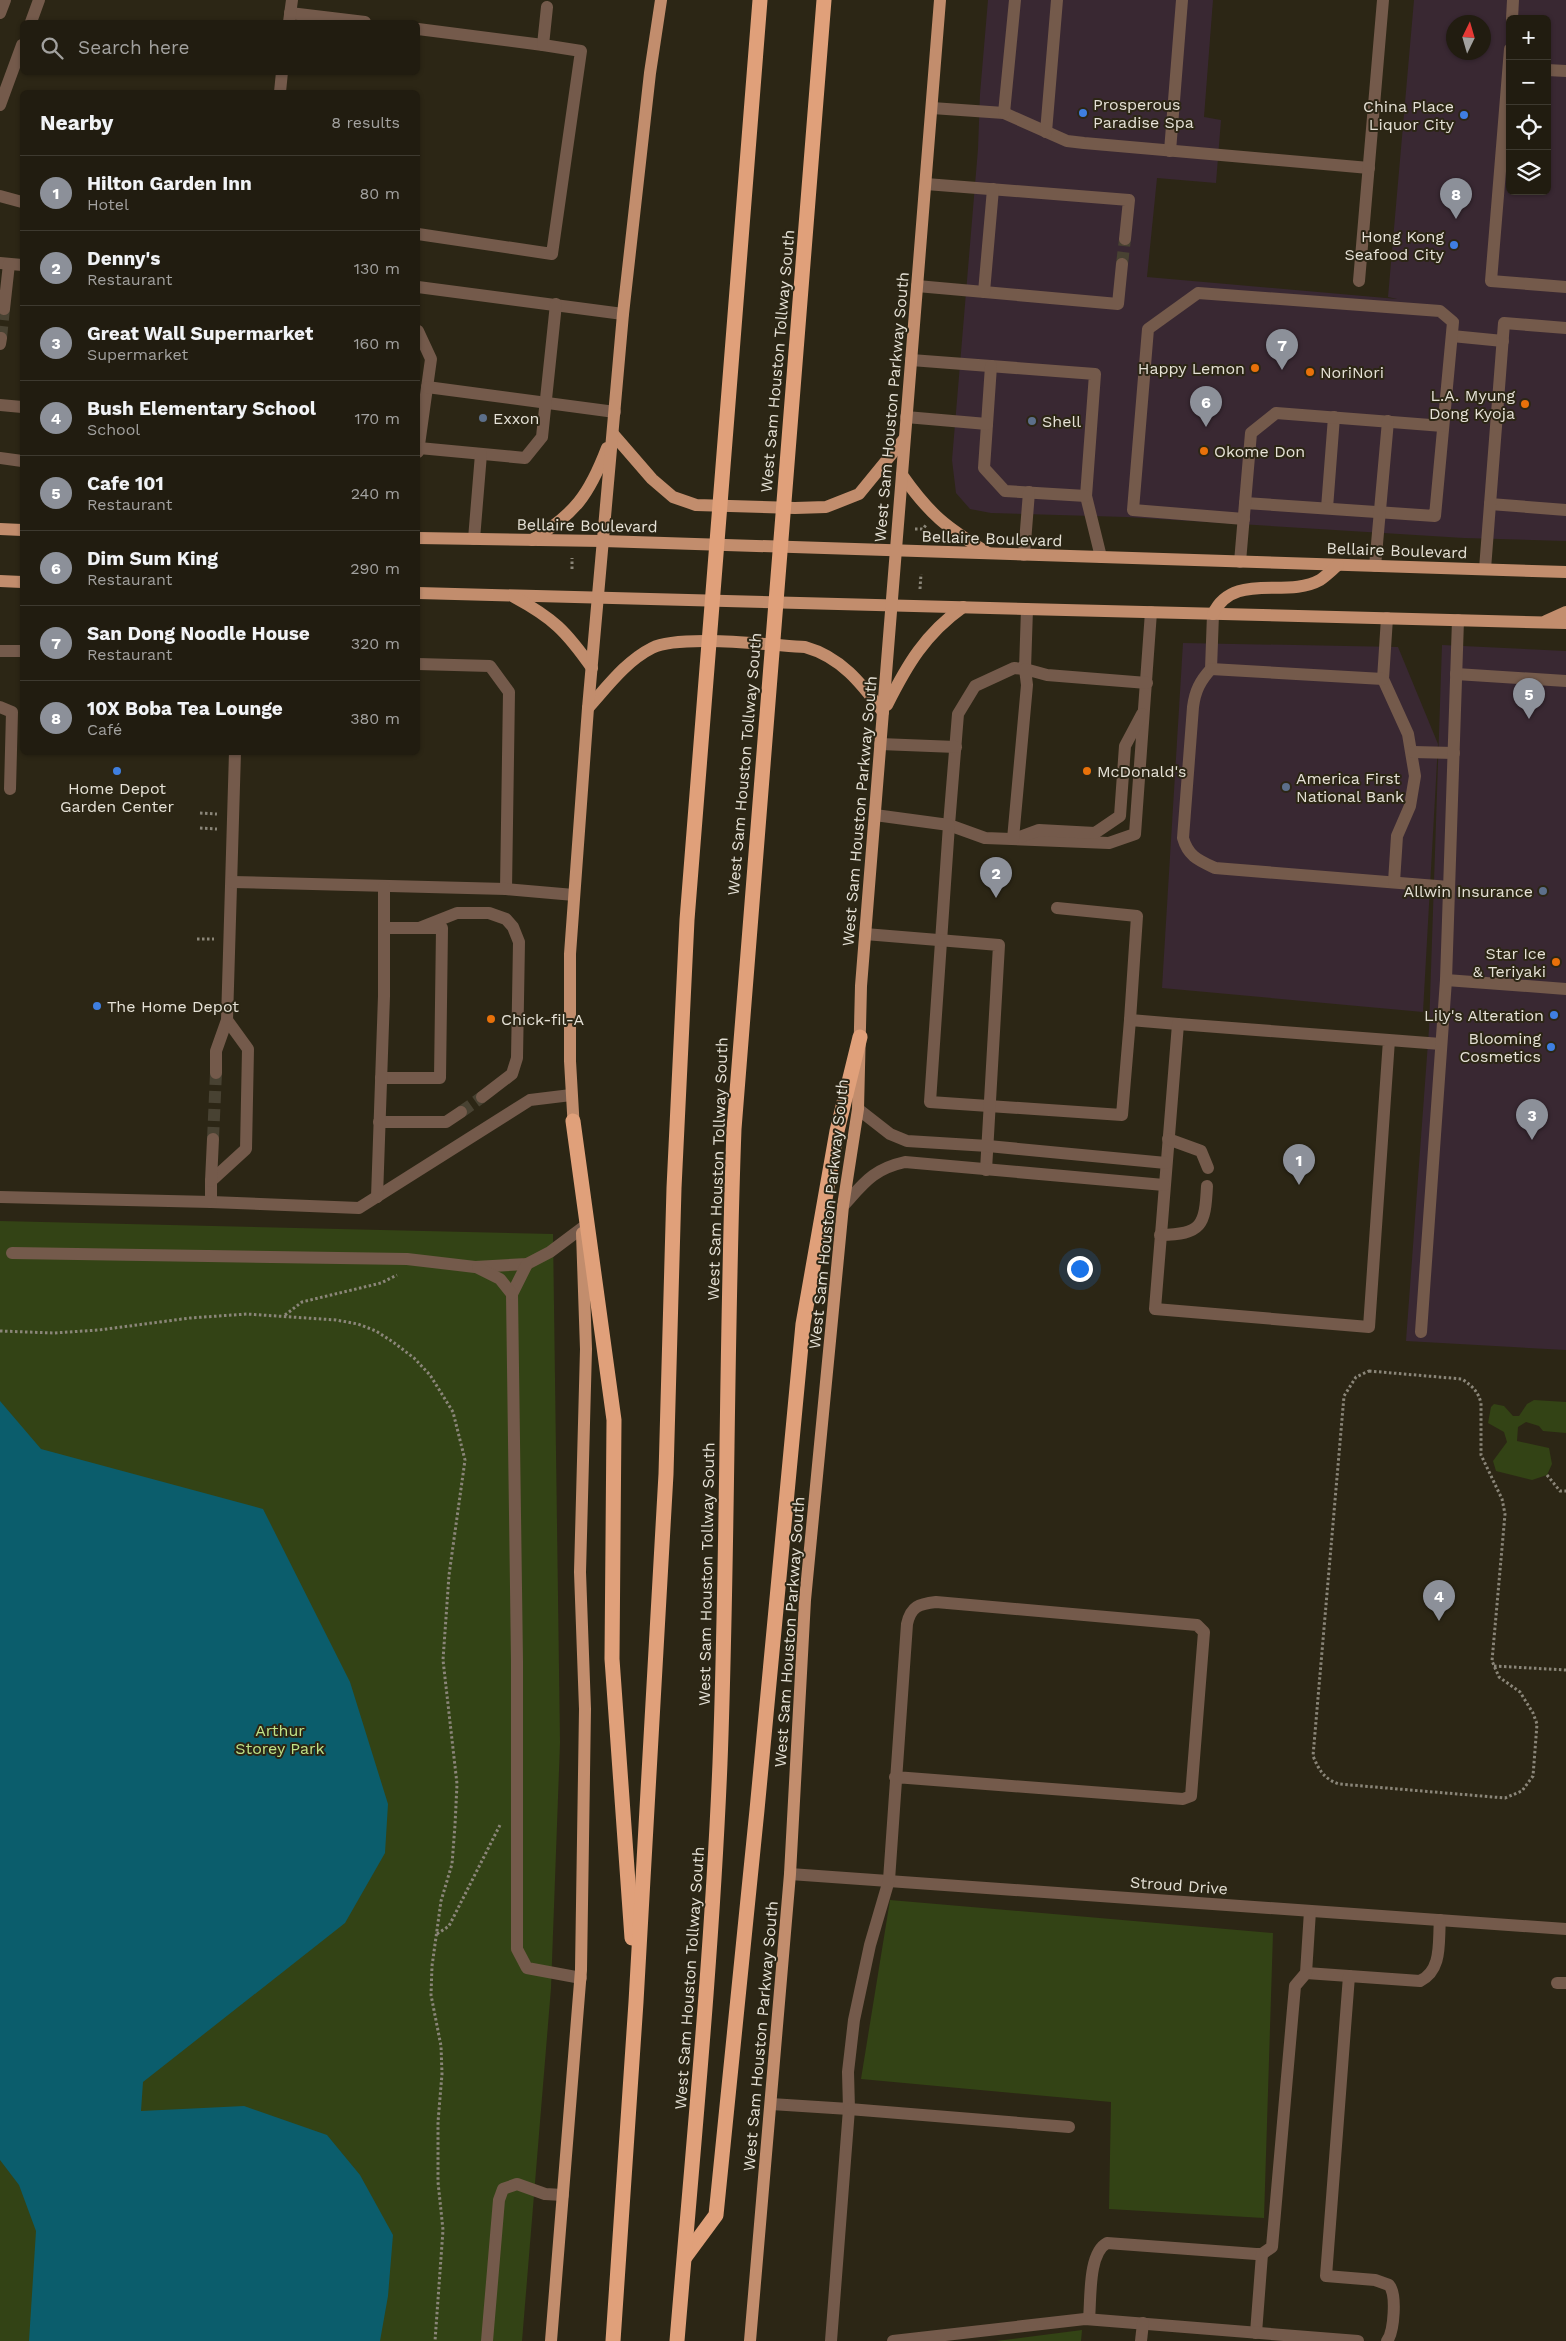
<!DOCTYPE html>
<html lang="en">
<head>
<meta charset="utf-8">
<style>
  :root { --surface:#211c10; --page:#292519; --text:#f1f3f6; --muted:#a2a19f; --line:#3e3a30; --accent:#8c9099 }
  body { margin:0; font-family:"Work Sans",sans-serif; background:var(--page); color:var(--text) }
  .controls { position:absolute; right:15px; top:15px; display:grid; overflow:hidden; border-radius:8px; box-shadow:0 1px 4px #0004 }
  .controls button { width:45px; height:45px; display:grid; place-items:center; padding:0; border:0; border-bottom:1px solid var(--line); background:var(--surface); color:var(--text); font:25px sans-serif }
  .compass { position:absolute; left:1446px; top:15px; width:45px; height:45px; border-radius:50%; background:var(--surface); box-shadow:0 1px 4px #0004; rotate:5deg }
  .you { position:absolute; left:1079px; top:1268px; width:18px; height:18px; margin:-12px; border:4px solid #fff; border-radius:50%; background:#1a73e8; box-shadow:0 0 0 8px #1a73e833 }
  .badge { display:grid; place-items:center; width:32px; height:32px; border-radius:50%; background:var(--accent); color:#fff; font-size:16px; font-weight:700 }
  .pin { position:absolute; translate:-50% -41px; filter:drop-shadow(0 1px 2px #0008) }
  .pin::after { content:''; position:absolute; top:26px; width:18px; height:15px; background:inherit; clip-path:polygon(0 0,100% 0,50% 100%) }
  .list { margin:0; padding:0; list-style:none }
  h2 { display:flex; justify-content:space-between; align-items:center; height:65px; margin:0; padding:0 20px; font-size:21px }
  h2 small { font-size:16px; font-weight:400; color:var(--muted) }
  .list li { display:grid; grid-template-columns:32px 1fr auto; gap:15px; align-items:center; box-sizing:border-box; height:75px; padding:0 20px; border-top:1px solid var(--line) }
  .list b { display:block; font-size:19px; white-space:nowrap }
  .list p { margin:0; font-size:16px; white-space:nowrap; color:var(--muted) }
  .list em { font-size:16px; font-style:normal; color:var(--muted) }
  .icon { flex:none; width:28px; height:28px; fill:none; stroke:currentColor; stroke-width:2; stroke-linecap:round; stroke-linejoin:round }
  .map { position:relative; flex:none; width:1566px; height:2341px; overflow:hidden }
  .search { position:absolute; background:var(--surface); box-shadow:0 1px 4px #0004; left:20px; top:20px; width:400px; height:55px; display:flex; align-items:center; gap:12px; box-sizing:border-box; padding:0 18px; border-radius:8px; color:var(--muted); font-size:19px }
  .panel { position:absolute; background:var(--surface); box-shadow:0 1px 4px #0004; left:20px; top:90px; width:400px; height:665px; border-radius:8px }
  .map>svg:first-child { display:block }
</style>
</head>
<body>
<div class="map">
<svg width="1566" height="2341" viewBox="0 0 1566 2341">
  <rect width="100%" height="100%" fill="#2c2615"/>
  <g fill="#392832" fill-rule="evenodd">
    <path d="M 988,0 L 1213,0 L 1204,117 L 1221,120 L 1216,183 L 1157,178 L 1147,277 L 1397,299 L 1388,297 L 1414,0 L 1566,0 L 1566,541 L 1464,538 L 1126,517 L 991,513 L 970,509 L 956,493 L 952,460 L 978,149 L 980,94 ZM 1510,19 L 1547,19 L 1547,191 L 1510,191 ZM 1454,22 L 1484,22 L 1484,52 L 1454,52 Z"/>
    <polygon points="1183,643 1398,647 1438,744 1423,1012 1162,988"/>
    <polygon points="1442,645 1566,651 1566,1350 1406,1341 1429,1029"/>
  </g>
  <g fill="#334315">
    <polygon points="0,1221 553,1234 560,1743 551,1988 522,2341 0,2341"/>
    <polygon points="1534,1400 1566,1402 1566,1433 1543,1431 1539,1426 1526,1422 1518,1427 1517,1441 1549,1448 1552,1464 1547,1475 1532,1480 1496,1471 1493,1461 1507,1442 1504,1432 1488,1423 1491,1407 1494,1404 1504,1406 1513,1416 1519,1416 1527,1404"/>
    <polygon points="890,1900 1273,1933 1264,2218 1109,2209 1111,2102 861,2079"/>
    <polygon points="1082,2330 1081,2341 996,2341"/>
  </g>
  <polygon fill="#0b5d6c" points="0,1401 41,1449 263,1509 350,1682 388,1804 385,1853 345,1923 143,2082 141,2111 244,2106 327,2135 360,2175 393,2235 388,2296 380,2341 29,2341 36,2231 19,2185 0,2160"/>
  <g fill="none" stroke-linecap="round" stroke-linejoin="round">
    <g stroke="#484232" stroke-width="12" stroke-dasharray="12 6" stroke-linecap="butt">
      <polyline points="1122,264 1125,239"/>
      <polyline points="1,338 4,309"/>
      <polyline points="461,1112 482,1097"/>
      <polyline points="213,1139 216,1073"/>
    </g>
    <g stroke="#8b8679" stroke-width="3" stroke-dasharray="2.5 2.5" stroke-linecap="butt">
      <polyline points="915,529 923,529 926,525"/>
      <polyline points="572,569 572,558"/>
      <polyline points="920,589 921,574"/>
      <polyline points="200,813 217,814"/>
      <polyline points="200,828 217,829"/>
      <polyline points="197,939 214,939"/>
      <polyline points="285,1315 302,1302 381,1283 397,1275"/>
      <polyline points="0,1331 54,1333 99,1330 190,1318 247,1314 336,1320 358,1324 376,1331 393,1342 414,1358 430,1375 453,1412 465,1460 449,1575 443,1660 457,1784 455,1825 452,1864 441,1901 432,1966 431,1995 441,2046 442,2074 438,2122 438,2182 443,2230 435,2341"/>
      <path d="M 1369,1371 L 1462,1379 C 1472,1386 1478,1391 1481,1403 L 1481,1455 L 1502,1499 L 1505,1514 L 1492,1661 L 1499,1677 L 1520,1692 L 1533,1713 L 1537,1724 L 1533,1776 L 1522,1791 L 1505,1798 L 1339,1784 C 1324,1779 1319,1770 1313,1756 L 1344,1396 L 1356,1377 Z"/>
      <polyline points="1547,1475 1560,1491 1566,1491"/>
      <polyline points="1494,1666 1566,1670"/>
      <polyline points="437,1934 449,1926 501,1823"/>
    </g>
    <g stroke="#745a4b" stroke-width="12">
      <polyline points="0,13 5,0"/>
      <polyline points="290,13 365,22"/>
      <polyline points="1512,19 1513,0"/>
      <polyline points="31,22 39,0"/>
      <polyline points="289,22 292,0"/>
      <polyline points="418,29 543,45"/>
      <polyline points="1510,49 1491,281 1566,287"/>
      <polyline points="1547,70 1566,71"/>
      <polyline points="280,92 282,72"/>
      <polyline points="0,105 22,45"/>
      <polyline points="932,108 1004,113 1067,141 1084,143 1369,168"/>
      <polyline points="1004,113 1015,0"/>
      <polyline points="1046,132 1057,0"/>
      <polyline points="1170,151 1182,0"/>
      <polyline points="926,184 1129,200 1125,239"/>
      <polyline points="0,196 22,202"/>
      <polyline points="418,234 552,254 581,51 543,45 547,7"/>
      <polyline points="0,263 22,265"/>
      <polyline points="1359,281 1383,0"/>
      <polyline points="917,286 1118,304 1122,264"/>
      <polyline points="418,287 623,314"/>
      <polyline points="984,292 993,189"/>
      <polyline points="4,309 9,264"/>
      <polyline points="418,331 431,359 418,452"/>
      <polyline points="1452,336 1503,341"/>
      <polyline points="0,344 1,338"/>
      <polyline points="911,360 1095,374 1086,496 1101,557"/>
      <polyline points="991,366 984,468 1005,491 1086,496"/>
      <polyline points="427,387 615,412"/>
      <polyline points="0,405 22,407"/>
      <polyline points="906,417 987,424"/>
      <polyline points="419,448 525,458 542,437 556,304"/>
      <polyline points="0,458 22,461"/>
      <polyline points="1490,504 1566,510"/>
      <polyline points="1327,508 1334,417"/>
      <polyline points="1244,519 1133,510 1148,329 1198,293 1440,311 1453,322 1435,516 1245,503"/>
      <polyline points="474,539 481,454"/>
      <polyline points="1024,555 1029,492"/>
      <polyline points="1240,562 1251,433 1276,413 1443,426"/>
      <polyline points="1375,566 1388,421"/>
      <polyline points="1485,569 1504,323 1566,328"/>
      <polyline points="1027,609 1025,669 1014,668 975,686 958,714 949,825 985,838 1109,843 1135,834 1151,612"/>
      <path d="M 1213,614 L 1211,669 C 1200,681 1195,691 1193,707 L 1183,838 C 1188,856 1198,860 1215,868 L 1449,887"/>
      <polyline points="1387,618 1383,679 1408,734 1415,776 1410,806 1397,836 1394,882"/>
      <polyline points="0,651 22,651"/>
      <polyline points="418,664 490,666 509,692 506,889"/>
      <polyline points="1211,669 1383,679"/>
      <polyline points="1456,674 1566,681"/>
      <polyline points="0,707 12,712 10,789"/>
      <polyline points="880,744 956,747"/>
      <polyline points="235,752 227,1020 248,1049 246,1149 211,1181 211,1202 359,1208 530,1100 571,1095"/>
      <polyline points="1413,752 1454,753"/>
      <polyline points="875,815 949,825 930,1102 1122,1115 1130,1020 1178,1024"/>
      <polyline points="1020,837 1039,830 1095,833 1120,816 1125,746 1142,714"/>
      <polyline points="1013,839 1027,685 1025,669 1047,675 1147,683"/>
      <polyline points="232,882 506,889 574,895"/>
      <polyline points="1057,908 1137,916 1130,1020"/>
      <polyline points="419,928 457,913 489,913 506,919 513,927 519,942 517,1058 512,1074 482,1097"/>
      <polyline points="865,934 999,945 986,1170"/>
      <polyline points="1446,980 1566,989"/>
      <polyline points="1389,1040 1178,1024 1155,1309 1369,1327 1389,1040 1441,1044"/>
      <polyline points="216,1073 216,1051 227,1020"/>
      <polyline points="381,1078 440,1078 442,928 385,928"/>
      <polyline points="858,1109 890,1134 907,1141 988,1146 1166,1163"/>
      <polyline points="379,1122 446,1122 461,1112"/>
      <polyline points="1168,1139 1201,1151 1208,1168"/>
      <polyline points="211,1181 213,1139"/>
      <polyline points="0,1197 211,1202"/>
      <polyline points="377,1197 384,996 384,887"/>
      <path d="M 843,1206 C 864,1183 873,1169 905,1162 L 1164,1185"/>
      <path d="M 1160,1235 C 1202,1234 1205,1226 1207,1186"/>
      <polyline points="12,1253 407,1259 475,1267 527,1264 550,1252 582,1228"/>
      <polyline points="527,1264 512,1294 517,1661 517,1949 527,1968 581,1978"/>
      <polyline points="478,1268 500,1279 512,1294"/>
      <polyline points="1421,1332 1446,980 1458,620"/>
      <polyline points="790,1874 1566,1929"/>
      <polyline points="1306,1973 1349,1976"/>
      <polyline points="1557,1983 1566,1983"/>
      <path d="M 771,2104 L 849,2109 L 848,2072 L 854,2020 L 870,1945 L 889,1880 L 907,1624 C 911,1606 919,1604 936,1602 L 1197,1625 L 1204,1632 L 1191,1796 L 1183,1799 L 895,1777"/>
      <path d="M 1089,2319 C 1091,2299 1088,2253 1107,2243 L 1256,2254 L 1262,2254 L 1272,2247 L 1295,1986 L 1306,1973 L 1310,1911"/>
      <polyline points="1256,2333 1262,2254"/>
      <polyline points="487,2341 499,2200 503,2189 517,2184 545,2194 563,2195"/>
      <polyline points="831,2341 849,2109 1069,2127"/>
      <polyline points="893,2341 1085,2319 1358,2341"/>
      <polyline points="1141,2341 1143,2323"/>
      <path d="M 1387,2341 C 1394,2332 1397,2294 1389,2285 L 1375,2280 L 1326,2276 L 1349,1976 L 1420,1981 C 1443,1970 1438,1941 1440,1920"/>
    </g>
    <g stroke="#c28d6d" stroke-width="12">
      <polyline points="613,434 652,479 673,497 696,505 795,508 826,507 859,494 904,439"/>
      <path d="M 902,475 C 930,515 946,527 988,553"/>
      <polyline points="0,529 22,530"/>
      <polyline points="418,538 603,541 1566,572"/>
      <path d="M 532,540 C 575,514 589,495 607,448"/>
      <polyline points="0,581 22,582"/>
      <polyline points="418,593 1566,623"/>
      <path d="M 514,597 C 553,618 566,631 592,668"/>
      <path d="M 1213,614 C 1233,571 1286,599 1320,580 C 1326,576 1332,570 1338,565"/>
      <polyline points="1546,621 1566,612"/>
      <path d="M 887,705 C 907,665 925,634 963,607"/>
      <path d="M 588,708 C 607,687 626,661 652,648 C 680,634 770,645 805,647 C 841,657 861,683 883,712"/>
      <polyline points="574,1130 570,1061 570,954 588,708 623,314 650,73 661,0"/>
      <polyline points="551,2341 581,1970 585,1709 580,1572 586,1349 582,1233"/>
      <polyline points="750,2341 790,1874 805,1600 843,1206 858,1109 861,986 940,0"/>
    </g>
    <g stroke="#e0a07a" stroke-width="15">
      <polyline points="573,1121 614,1420 612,1659 632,1938"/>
      <polyline points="685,2257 716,2215 757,1810 803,1324 837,1131 860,1037"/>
      <polyline points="613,2341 636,2002 666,1474 674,1188 687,920 760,0"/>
      <path d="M 677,2341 C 693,2149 712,1956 720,1763 C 728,1552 726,1340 734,1129 L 824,0"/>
    </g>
  </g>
  <g fill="#3f7fe0" stroke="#2c2615" stroke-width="2">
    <circle cx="1083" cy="113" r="5"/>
    <circle cx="1464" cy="115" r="5"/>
    <circle cx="1454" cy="245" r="5"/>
    <circle cx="117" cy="771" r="5"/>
    <circle cx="97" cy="1006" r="5"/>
    <circle cx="1554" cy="1015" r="5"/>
    <circle cx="1551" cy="1047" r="5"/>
  </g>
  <g fill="#e8710a" stroke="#2c2615" stroke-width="2">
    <circle cx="1255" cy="368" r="5"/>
    <circle cx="1310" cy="372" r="5"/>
    <circle cx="1525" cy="404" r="5"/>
    <circle cx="1204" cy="451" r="5"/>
    <circle cx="1087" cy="771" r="5"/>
    <circle cx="1556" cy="962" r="5"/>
    <circle cx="491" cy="1019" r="5"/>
  </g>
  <g fill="#5c6f8a" stroke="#2c2615" stroke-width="2">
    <circle cx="483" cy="418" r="5"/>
    <circle cx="1032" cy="421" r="5"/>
    <circle cx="1286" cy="787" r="5"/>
    <circle cx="1543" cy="891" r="5"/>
  </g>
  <g text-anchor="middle" stroke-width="4" stroke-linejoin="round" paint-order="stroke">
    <g font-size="16" fill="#e5e1d6" stroke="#2c2615" text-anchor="start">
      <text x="1093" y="110">Prosperous<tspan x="1093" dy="18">Paradise Spa</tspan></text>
      <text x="1454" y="112" text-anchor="end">China Place<tspan x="1454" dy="18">Liquor City</tspan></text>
      <text x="1444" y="242" text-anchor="end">Hong Kong<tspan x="1444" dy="18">Seafood City</tspan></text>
      <text x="1245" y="374" text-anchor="end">Happy Lemon</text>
      <text x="1320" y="378">NoriNori</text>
      <text x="1515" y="401" text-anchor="end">L.A. Myung<tspan x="1515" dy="18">Dong Kyoja</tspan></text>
      <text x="493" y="424">Exxon</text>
      <text x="1042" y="427">Shell</text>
      <text x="1214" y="457">Okome Don</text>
      <text x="1097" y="777">McDonald's</text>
      <text x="1296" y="784">America First<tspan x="1296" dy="18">National Bank</tspan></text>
      <text x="117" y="794" text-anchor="middle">Home Depot<tspan x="117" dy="18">Garden Center</tspan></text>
      <text x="1533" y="897" text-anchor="end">Allwin Insurance</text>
      <text x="1546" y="959" text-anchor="end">Star Ice<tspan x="1546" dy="18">&amp; Teriyaki</tspan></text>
      <text x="107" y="1012">The Home Depot</text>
      <text x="1544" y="1021" text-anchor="end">Lily's Alteration</text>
      <text x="501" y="1025">Chick-fil-A</text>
      <text x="1541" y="1044" text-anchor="end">Blooming<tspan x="1541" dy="18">Cosmetics</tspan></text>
    </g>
    <g font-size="16" fill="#e5e1d6" stroke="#2c2615">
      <text transform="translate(777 361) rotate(-85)" y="6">West Sam Houston Tollway South</text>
      <text transform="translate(891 407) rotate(-85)" y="6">West Sam Houston Parkway South</text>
      <text transform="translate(587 525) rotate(1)" y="6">Bellaire Boulevard</text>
      <text transform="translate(992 538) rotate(2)" y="6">Bellaire Boulevard</text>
      <text transform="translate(1397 550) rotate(2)" y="6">Bellaire Boulevard</text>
      <text transform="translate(744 764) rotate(-85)" y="6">West Sam Houston Tollway South</text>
      <text transform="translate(859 811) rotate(-85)" y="6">West Sam Houston Parkway South</text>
      <text transform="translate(717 1169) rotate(-88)" y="6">West Sam Houston Tollway South</text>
      <text transform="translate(828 1214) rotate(-84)" y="6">West Sam Houston Parkway South</text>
      <text transform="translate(706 1574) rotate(-89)" y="6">West Sam Houston Tollway South</text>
      <text transform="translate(789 1632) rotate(-86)" y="6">West Sam Houston Parkway South</text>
      <text transform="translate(1179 1885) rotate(4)" y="6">Stroud Drive</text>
      <text transform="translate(689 1978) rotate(-86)" y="6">West Sam Houston Tollway South</text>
      <text transform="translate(760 2036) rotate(-85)" y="6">West Sam Houston Parkway South</text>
    </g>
    <g font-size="16" fill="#c0e287" stroke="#2c2615">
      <text x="280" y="1736">Arthur<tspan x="280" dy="18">Storey Park</tspan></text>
    </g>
  </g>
</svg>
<div class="controls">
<button>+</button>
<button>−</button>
<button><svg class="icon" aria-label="locate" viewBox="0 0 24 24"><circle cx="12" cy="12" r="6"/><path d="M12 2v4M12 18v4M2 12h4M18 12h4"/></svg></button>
<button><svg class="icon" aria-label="layers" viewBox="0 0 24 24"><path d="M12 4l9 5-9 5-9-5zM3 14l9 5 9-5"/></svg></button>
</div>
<svg class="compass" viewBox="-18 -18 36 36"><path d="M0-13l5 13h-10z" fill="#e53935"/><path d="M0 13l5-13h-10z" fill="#a2a19f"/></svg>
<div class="you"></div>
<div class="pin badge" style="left:1299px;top:1185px">1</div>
<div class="pin badge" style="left:996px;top:898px">2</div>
<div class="pin badge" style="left:1532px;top:1140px">3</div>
<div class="pin badge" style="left:1439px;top:1621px">4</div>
<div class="pin badge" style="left:1529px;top:719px">5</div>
<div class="pin badge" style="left:1206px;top:427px">6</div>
<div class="pin badge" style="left:1282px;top:370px">7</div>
<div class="pin badge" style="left:1456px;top:219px">8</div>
<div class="search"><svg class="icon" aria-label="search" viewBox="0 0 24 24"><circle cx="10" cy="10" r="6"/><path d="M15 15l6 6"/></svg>Search here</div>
<section class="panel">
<h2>Nearby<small>8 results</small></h2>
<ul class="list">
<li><span class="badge">1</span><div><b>Hilton Garden Inn</b><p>Hotel</p></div><em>80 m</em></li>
<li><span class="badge">2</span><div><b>Denny's</b><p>Restaurant</p></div><em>130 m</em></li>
<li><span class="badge">3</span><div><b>Great Wall Supermarket</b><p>Supermarket</p></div><em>160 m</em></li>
<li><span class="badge">4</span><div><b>Bush Elementary School</b><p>School</p></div><em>170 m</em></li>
<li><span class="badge">5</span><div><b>Cafe 101</b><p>Restaurant</p></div><em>240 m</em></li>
<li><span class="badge">6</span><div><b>Dim Sum King</b><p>Restaurant</p></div><em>290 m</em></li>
<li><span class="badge">7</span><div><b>San Dong Noodle House</b><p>Restaurant</p></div><em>320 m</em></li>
<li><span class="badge">8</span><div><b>10X Boba Tea Lounge</b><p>Café</p></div><em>380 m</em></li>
</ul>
</section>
</div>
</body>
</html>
